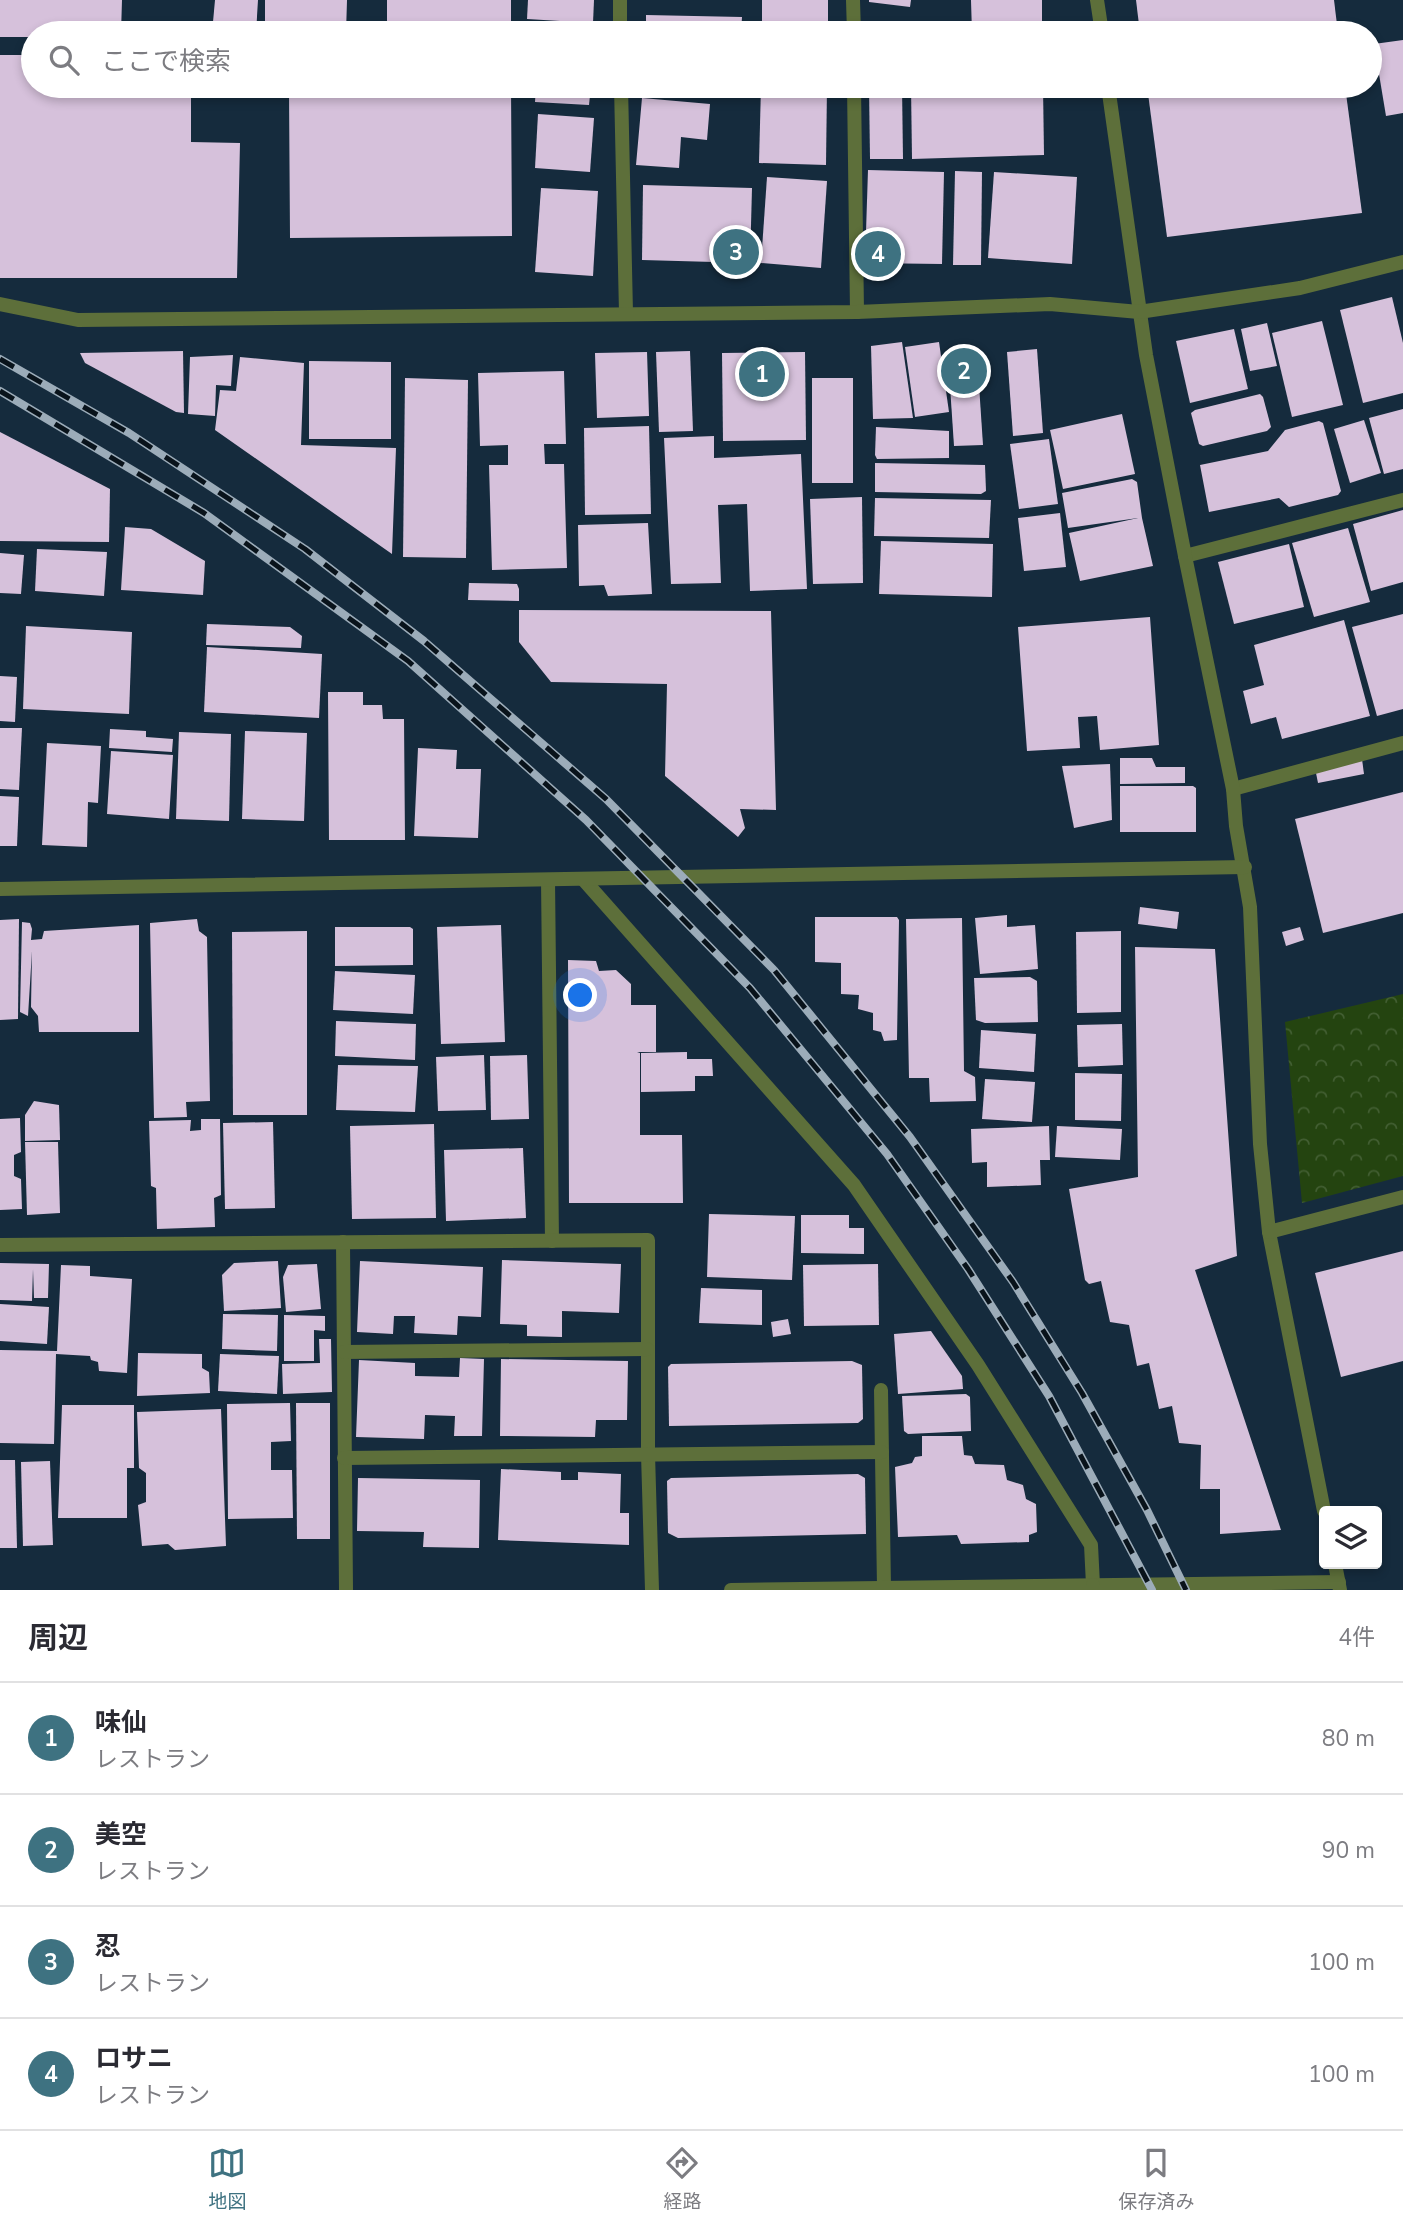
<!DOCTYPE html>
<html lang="ja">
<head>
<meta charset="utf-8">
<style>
  :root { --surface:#fff; --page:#f2f2f3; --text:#2b2b33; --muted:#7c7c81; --line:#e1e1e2; --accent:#3e7281 }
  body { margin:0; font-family:"Nunito Sans","Noto Sans JP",sans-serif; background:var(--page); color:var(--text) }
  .controls { position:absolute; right:21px; bottom:21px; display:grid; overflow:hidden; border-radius:7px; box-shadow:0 4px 10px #0003 }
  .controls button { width:63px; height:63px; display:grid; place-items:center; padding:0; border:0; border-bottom:2px solid var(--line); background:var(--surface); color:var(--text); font:35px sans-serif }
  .you { position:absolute; left:581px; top:996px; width:24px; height:24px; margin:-18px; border:5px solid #fff; border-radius:50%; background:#1a73e8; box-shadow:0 0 0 10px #1a73e833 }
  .badge { display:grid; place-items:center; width:46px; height:46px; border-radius:50%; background:var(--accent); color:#fff; font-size:23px; font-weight:700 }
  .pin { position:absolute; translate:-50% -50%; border:4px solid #fff; box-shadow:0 2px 7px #0006 }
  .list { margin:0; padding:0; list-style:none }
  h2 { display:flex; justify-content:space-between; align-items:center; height:91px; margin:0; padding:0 28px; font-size:30px }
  h2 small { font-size:23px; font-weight:400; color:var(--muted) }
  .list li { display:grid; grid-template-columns:46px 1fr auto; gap:21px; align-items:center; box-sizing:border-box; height:112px; padding:0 28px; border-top:2px solid var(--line) }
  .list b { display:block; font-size:26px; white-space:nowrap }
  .list p { margin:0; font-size:23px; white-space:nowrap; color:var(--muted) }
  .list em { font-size:23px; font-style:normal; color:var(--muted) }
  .icon { flex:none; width:38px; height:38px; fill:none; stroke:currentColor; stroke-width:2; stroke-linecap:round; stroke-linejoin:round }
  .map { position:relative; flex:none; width:1403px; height:1590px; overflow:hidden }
  .search { position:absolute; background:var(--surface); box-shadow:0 4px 10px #0003; left:21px; right:21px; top:21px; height:77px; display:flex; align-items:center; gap:18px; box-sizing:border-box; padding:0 24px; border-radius:38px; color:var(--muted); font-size:26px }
  .sheet { height:539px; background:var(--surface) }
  nav { display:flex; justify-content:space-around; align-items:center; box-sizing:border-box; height:98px; border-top:2px solid var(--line); background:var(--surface); font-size:19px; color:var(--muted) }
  nav a { display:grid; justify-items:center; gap:4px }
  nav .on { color:var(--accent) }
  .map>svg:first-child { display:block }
</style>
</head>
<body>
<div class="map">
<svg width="1403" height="1590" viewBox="0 0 1403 1590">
  <defs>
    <pattern id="park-crowns" width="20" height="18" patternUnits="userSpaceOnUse" patternTransform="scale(1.75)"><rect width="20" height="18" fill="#244410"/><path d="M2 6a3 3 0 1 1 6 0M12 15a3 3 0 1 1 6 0" fill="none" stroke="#425e32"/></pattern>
  </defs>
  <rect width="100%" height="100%" fill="#152b3d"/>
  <polygon fill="url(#park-crowns)" points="1403,994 1403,1176 1302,1203 1285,1022"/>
  <g fill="#d6c1db">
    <polygon points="0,0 122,0 121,33 33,33 33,37 0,37"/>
    <polygon points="215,0 258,0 256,33 212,33"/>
    <polygon points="265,0 347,0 346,33 265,33"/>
    <rect x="387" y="0" width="124" height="33"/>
    <polygon points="528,0 594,0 593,23 527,19"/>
    <rect x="762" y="0" width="66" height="33"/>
    <polygon points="869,0 911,0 910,7 869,2"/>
    <polygon points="971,0 1042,0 1042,33 972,33"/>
    <polygon points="1136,0 1334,0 1338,33 1140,33"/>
    <polygon points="646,15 742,17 741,33 646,33"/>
    <polygon points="1403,40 1403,113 1386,116 1374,44"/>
    <polygon points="0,55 33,55 33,86 191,86 191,142 240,143 237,278 0,278"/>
    <polygon points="387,86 511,86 512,236 290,238 289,90 387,89"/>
    <polygon points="536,86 591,86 589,105 535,102"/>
    <polygon points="761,86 827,86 826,165 759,163"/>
    <polygon points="869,86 902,86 903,159 870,159"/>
    <polygon points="911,86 1043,86 1044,155 912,159"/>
    <polygon points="1147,86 1345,86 1362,213 1167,237"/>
    <polygon points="642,98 710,104 707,140 681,137 679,168 636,165"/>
    <polygon points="538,114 594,118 590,172 535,168"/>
    <polygon points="868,170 944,172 942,264 865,263"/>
    <polygon points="955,171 982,172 981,265 953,265"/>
    <polygon points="994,172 1077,177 1072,264 988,258"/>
    <polygon points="767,177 827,181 821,268 761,263"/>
    <polygon points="643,185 752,188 750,263 642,260"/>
    <polygon points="541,188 598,191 593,276 535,272"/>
    <polygon points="1392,297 1403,343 1403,393 1363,403 1340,310"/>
    <polygon points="1322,321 1343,405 1292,417 1272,333"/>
    <polygon points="1267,323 1277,366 1250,371 1241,329"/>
    <polygon points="1234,329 1248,389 1190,403 1176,341"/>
    <polygon points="902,342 913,418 873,419 871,346"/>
    <polygon points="939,342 949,412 915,417 905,347"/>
    <polygon points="1037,349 1043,433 1013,436 1007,352"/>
    <polygon points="183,351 184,413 176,412 85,363 80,353"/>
    <polygon points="690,351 693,431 659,432 656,352"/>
    <polygon points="647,352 649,416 597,418 595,353"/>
    <polygon points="805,352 806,440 723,441 722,353"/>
    <polygon points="233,355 231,386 216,385 215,416 188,414 190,357"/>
    <polygon points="977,355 983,445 954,446 948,356"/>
    <polygon points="240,357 304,363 301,445 396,448 392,554 215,430 220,390 236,391"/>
    <polygon points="309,361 391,362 391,439 309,439"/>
    <polygon points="564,371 566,444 544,444 545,464 564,464 567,568 492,570 489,465 508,465 508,445 480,446 478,373"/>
    <polygon points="405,378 468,380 466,558 403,557"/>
    <rect x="812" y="378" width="41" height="105"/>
    <polygon points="1260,394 1263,397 1271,427 1267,431 1203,446 1199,444 1191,413 1195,410"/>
    <polygon points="1403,409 1403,469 1384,474 1369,418"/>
    <polygon points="1122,414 1135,474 1063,489 1050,430"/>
    <polygon points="1364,420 1381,473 1350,483 1334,429"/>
    <polygon points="1319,421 1323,423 1341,491 1338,495 1289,507 1279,498 1209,512 1200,465 1268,451 1285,430"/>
    <polygon points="649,426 651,514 585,515 584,428"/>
    <polygon points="876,427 949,431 949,458 877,459 875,455"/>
    <polygon points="0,432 110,489 109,542 0,541"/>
    <polygon points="714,436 714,458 801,454 807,589 750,591 747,504 718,505 721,583 671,584 664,438"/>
    <polygon points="1049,439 1058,504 1019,509 1010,444"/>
    <polygon points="875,463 985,465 986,491 981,494 875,492"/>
    <polygon points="1132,479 1137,482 1142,518 1153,566 1080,581 1069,533 1138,518 1068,528 1062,493"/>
    <polygon points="862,497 863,583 813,584 810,499"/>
    <polygon points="875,498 991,500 989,538 874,536"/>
    <polygon points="1403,510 1403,582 1371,591 1353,524"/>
    <polygon points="1060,513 1066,567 1024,571 1018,518"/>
    <polygon points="648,523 652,594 608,596 604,585 579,586 578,525"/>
    <polygon points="125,527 151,529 205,561 203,595 121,590"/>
    <polygon points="1348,528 1370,602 1314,617 1292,543"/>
    <polygon points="881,541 993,544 992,597 879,594"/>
    <polygon points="1289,544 1304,607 1234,624 1218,562"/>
    <polygon points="37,549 107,552 104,596 35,591"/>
    <polygon points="0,553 24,555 21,594 0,593"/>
    <polygon points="469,583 517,584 519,589 519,601 468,600"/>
    <polygon points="519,610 771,611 776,810 740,809 745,828 738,837 665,776 667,684 551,682 519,642"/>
    <polygon points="1403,614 1403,709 1377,716 1352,627"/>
    <polygon points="1150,617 1159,745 1100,750 1097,716 1078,717 1080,748 1027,751 1018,627"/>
    <polygon points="1344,620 1370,716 1282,739 1276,717 1251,724 1243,691 1264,685 1254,645"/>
    <polygon points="207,624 290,627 302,636 301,648 206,645"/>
    <polygon points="26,626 132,632 129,714 23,709"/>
    <polygon points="207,647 322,654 319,718 204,712"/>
    <polygon points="0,676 17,677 15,722 0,721"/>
    <polygon points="328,692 363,692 363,705 382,705 383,719 404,719 405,840 329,840"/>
    <polygon points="0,728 22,728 19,790 0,789"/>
    <polygon points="110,729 146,731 146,737 173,739 172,752 109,748"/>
    <polygon points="245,731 307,733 304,821 242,819"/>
    <polygon points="179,732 231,734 229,821 176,819"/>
    <polygon points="47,743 101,746 98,803 88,802 87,847 42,845"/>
    <polygon points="418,748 457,750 456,769 481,769 478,838 414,836"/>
    <polygon points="111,751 173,755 169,819 107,814"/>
    <polygon points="1120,758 1152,758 1156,767 1185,767 1185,783 1120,784"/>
    <polygon points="1362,759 1364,774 1318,783 1315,768"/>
    <polygon points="1110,764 1112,820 1074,828 1062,766"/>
    <polygon points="1120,786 1193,786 1196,788 1196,832 1120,832"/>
    <polygon points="1403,792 1403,913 1323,933 1295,819"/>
    <polygon points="0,796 19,797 17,846 0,846"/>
    <polygon points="1140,907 1179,912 1177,929 1138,924"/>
    <polygon points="1007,915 1007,927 1035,925 1038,969 980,974 975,918"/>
    <polygon points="815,917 897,917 899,920 897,1040 884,1041 881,1032 873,1030 873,1013 858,1009 859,995 841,994 841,963 815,962"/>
    <polygon points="962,918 964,1071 975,1077 976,1101 930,1102 929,1078 909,1078 906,919"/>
    <polygon points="19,919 18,1019 0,1020 0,920"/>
    <polygon points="197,919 199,931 207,937 210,1101 186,1102 187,1117 154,1118 150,923"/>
    <polygon points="22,922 30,923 32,929 31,940 42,939 44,931 139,925 139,1032 39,1032 38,1016 31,1007 32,951 28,1016 20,1012"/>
    <polygon points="501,925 505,1042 441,1044 437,927"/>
    <polygon points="335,927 410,927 413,929 413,965 335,966"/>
    <polygon points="1300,927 1304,940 1286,946 1282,932"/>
    <polygon points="307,931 307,1115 233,1115 232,932"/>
    <polygon points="1121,931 1121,1012 1077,1013 1076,932"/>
    <polygon points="1135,947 1215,949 1237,1256 1195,1270 1281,1530 1220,1534 1220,1489 1200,1489 1201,1445 1179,1443 1172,1406 1159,1409 1149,1363 1137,1366 1129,1325 1110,1322 1101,1281 1089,1284 1085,1280 1069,1189 1138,1177"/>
    <polygon points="568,960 596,961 599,971 616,970 631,984 631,1005 656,1005 656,1052 637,1052 640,1053 640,1135 682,1135 683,1203 569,1203"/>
    <polygon points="335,971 415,975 413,1014 333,1010"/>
    <polygon points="1030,977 1037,981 1038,1022 985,1023 976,1020 974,978"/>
    <polygon points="336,1021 416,1024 415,1060 335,1056"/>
    <polygon points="1122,1024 1123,1065 1078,1067 1077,1025"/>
    <polygon points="981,1030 1036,1034 1034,1072 979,1068"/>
    <polygon points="687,1052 687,1059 712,1059 713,1076 695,1076 695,1091 641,1092 641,1053"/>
    <polygon points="484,1055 486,1110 438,1111 436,1057"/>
    <polygon points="527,1055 529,1119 491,1120 490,1056"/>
    <polygon points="338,1065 418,1066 415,1112 336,1110"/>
    <polygon points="1075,1073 1122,1074 1121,1121 1075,1120"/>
    <polygon points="985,1079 1035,1082 1032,1122 982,1119"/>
    <polygon points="34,1101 59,1105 60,1140 25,1141 25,1115"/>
    <polygon points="20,1118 21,1152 14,1155 14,1176 21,1179 22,1209 0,1210 0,1119"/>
    <polygon points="201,1119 220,1119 221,1195 214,1198 215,1227 157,1229 156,1188 151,1186 149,1121 191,1120 190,1131 201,1130"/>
    <polygon points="273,1122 275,1208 225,1209 223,1123"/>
    <polygon points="434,1124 436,1218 352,1219 350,1126"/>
    <polygon points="1049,1126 1050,1160 1040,1160 1041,1185 987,1187 987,1162 972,1163 971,1129"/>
    <polygon points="1057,1126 1122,1129 1120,1160 1055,1157"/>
    <polygon points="25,1142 58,1142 60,1213 27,1215"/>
    <polygon points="523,1148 526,1218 446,1221 444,1150"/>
    <polygon points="709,1214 795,1216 792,1280 707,1277"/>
    <polygon points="801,1215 849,1215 849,1228 864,1228 864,1254 801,1253"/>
    <polygon points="1403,1251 1403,1361 1341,1377 1315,1273"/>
    <polygon points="502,1260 621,1264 619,1313 562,1311 562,1337 527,1336 527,1325 500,1324"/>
    <polygon points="278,1261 281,1308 224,1311 222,1275 234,1263"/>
    <polygon points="360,1261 483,1267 481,1317 458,1316 457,1335 414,1333 415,1316 394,1316 393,1334 357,1332"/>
    <polygon points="0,1263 49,1264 48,1298 34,1298 33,1269 32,1301 0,1300"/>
    <polygon points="317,1264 321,1309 286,1312 283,1277 288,1265"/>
    <polygon points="878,1264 879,1325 804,1326 803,1265"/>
    <polygon points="61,1265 90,1266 90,1276 132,1279 127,1373 99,1371 98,1362 91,1360 90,1356 56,1354 54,1444 0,1443 0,1350 57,1351"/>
    <polygon points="701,1288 762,1290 762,1325 699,1323"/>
    <polygon points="0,1304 49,1307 47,1344 0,1341"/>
    <polygon points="223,1314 278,1315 277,1351 222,1349"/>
    <polygon points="284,1315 325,1316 325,1331 314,1330 314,1361 284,1361"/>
    <polygon points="788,1319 791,1334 773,1337 771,1322"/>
    <polygon points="931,1331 962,1376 963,1389 898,1394 894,1334"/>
    <polygon points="319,1339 331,1339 332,1392 283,1394 282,1364 320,1363"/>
    <polygon points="138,1353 202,1354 202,1368 209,1372 210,1393 137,1396"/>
    <polygon points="220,1354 279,1356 277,1394 218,1391"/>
    <polygon points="460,1358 484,1359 482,1436 454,1436 455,1416 425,1415 424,1439 356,1437 359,1360 415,1363 415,1376 459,1377"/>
    <polygon points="501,1359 628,1361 627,1420 596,1420 595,1437 500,1436"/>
    <polygon points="852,1361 862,1365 863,1419 858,1423 669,1426 668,1367 671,1364"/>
    <polygon points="966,1394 970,1397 971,1431 908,1434 904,1431 902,1396"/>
    <polygon points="290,1403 291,1441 271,1442 271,1470 292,1470 293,1518 228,1519 227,1404"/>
    <polygon points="296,1403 330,1403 330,1539 297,1539"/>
    <polygon points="62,1405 134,1405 134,1468 127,1468 127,1518 58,1518"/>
    <polygon points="221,1409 226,1546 175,1550 168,1544 142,1546 138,1505 146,1502 146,1473 139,1468 137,1412"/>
    <polygon points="922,1436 962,1436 964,1455 972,1456 975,1464 1004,1465 1007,1480 1023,1485 1026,1499 1036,1504 1037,1532 1029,1535 1029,1542 961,1544 957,1535 898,1537 895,1467 912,1463 915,1457 922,1456"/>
    <polygon points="0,1460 15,1460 17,1548 0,1548"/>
    <polygon points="50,1461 53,1545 23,1546 21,1462"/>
    <polygon points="501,1469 561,1472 561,1480 578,1480 578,1472 621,1474 620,1513 629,1513 629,1545 498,1540"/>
    <polygon points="858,1474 865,1478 866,1534 678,1538 668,1533 667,1481 671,1478"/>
    <polygon points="358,1478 480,1480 479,1548 423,1547 424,1532 357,1531"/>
  </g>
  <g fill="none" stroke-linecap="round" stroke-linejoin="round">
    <g stroke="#5d6f3a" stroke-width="14">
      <polyline points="620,0 620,33"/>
      <polyline points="853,0 854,33"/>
      <polyline points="621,86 626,313"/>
      <polyline points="854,86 857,312"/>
      <polyline points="1185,556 1403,500"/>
      <polyline points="1233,789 1403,743"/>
      <polyline points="548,880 552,1241"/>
      <polyline points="343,1242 346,1590"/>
      <polyline points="0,1245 648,1240 648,1454 652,1590"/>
      <polyline points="344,1352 647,1349"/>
      <polyline points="881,1390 884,1588"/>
      <polyline points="344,1458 882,1452"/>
    </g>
    <g stroke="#5d6f3a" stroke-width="14">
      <polyline points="1097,0 1102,33"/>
      <polyline points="1108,86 1146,355 1185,556 1233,789 1236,826 1250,907 1260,1144 1269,1232 1324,1511"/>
      <polyline points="0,304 78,320 857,312 1050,304 1139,312 1300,288 1403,262"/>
      <polyline points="583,879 854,1185 978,1365 1091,1545 1093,1585"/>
      <polyline points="0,889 1245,867"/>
      <polyline points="1269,1232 1403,1197"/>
      <polyline points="1335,1564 1340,1590"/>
      <polyline points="731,1590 1339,1582"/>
    </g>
    <polyline stroke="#5d6f3a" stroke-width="14" points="1093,1590 1093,1585"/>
    <g stroke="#9cacb9" stroke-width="8">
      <g id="rail">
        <polyline points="0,359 129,433 305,549 424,641 606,799 774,970 910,1137 1013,1282 1082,1393 1147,1510 1186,1590"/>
        <polyline points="0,391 204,513 408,661 586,820 750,988 887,1154 968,1269 1049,1396 1152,1590"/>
      </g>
    </g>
    <use href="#rail" stroke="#09131b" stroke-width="5" stroke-dasharray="16" stroke-linecap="butt"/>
  </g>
</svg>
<div class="controls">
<button><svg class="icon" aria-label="layers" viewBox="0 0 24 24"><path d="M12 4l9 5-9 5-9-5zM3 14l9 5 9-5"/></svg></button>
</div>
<div class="you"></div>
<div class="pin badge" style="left:762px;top:374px">1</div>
<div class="pin badge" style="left:964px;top:371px">2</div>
<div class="pin badge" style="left:736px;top:252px">3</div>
<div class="pin badge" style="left:878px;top:254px">4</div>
<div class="search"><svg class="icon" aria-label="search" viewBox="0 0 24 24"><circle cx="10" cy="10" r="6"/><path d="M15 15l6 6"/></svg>ここで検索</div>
</div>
<section class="sheet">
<h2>周辺<small>4件</small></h2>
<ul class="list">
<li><span class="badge">1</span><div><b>味仙</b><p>レストラン</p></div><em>80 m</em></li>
<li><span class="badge">2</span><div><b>美空</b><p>レストラン</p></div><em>90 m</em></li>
<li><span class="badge">3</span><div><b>忍</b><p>レストラン</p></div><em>100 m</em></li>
<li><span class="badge">4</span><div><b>ロサニ</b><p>レストラン</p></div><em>100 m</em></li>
</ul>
</section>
<nav>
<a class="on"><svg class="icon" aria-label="map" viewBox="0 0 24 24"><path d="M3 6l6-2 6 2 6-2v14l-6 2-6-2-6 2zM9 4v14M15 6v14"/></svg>地図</a>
<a><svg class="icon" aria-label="directions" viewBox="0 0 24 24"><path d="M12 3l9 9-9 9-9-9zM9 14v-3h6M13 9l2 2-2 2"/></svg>経路</a>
<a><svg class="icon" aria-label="saved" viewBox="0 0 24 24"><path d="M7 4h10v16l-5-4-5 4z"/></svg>保存済み</a>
</nav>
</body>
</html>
